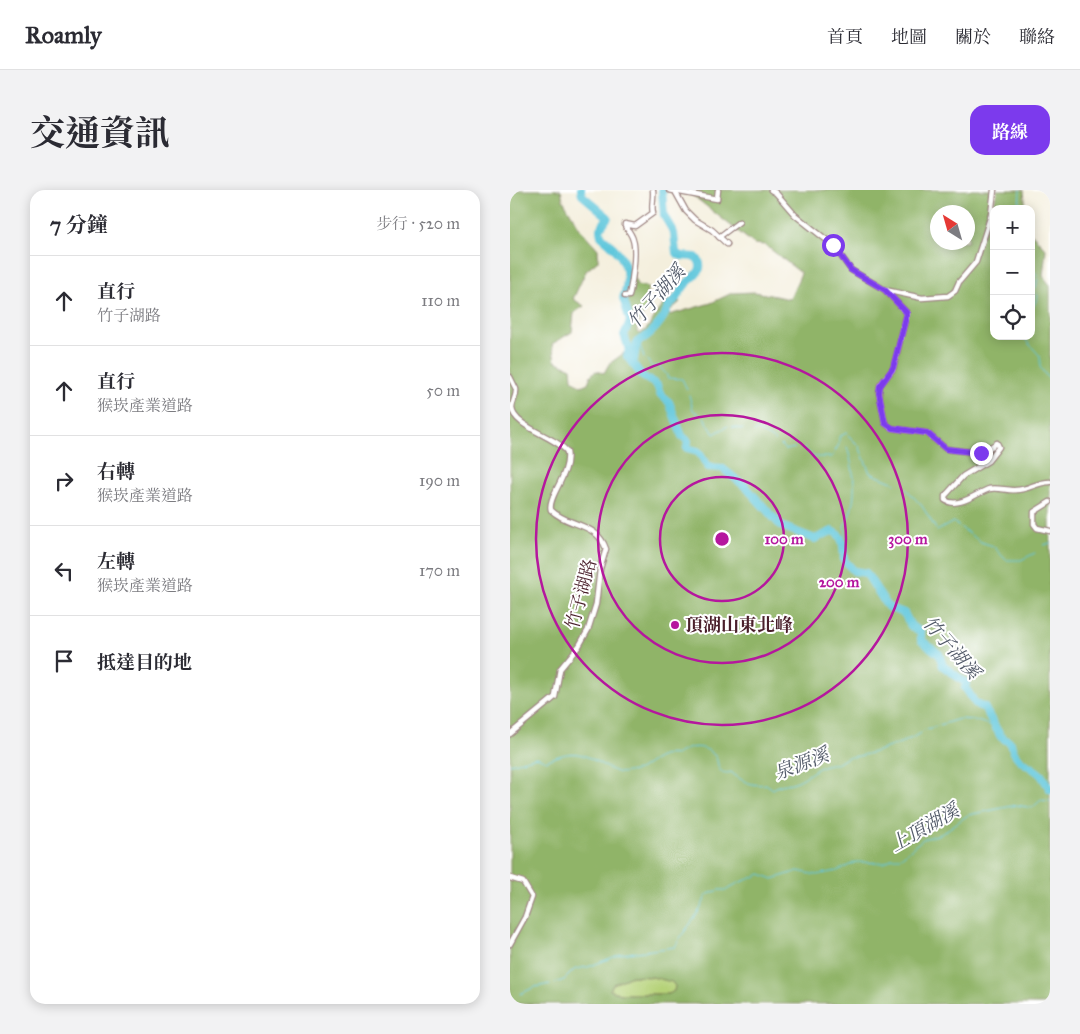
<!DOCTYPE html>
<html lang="zh-TW">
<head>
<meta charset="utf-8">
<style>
  :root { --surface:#fff; --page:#f2f2f3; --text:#2b2b33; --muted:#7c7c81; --line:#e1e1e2; --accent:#7c3aed }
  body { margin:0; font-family:"IM FELL Great Primer","Noto Serif TC",serif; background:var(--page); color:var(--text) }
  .controls { position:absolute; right:15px; top:15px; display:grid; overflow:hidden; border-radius:10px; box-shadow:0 2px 12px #0003 }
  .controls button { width:45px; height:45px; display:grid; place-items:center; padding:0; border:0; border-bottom:1px solid var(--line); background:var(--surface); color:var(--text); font:25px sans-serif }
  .compass { position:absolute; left:420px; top:15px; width:45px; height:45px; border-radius:50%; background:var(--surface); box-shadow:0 2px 12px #0003; rotate:323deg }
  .stop { position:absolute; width:15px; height:15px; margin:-11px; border:4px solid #7c3aed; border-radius:50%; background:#fff }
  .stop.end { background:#7c3aed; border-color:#fff; box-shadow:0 1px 5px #0008 }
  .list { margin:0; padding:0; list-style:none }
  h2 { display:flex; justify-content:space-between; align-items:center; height:65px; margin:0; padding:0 20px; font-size:21px }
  h2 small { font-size:16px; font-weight:400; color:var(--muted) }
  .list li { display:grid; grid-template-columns:32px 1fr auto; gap:15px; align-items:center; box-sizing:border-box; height:90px; padding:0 20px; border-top:1px solid var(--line) }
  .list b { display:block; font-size:19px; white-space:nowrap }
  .list p { margin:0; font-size:16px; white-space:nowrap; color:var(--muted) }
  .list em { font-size:16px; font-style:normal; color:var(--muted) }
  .icon { flex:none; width:28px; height:28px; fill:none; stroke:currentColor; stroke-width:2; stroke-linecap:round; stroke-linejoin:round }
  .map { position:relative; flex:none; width:540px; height:814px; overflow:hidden; border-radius:15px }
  header { display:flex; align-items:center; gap:30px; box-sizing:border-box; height:70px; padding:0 25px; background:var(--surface); border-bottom:1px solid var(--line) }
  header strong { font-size:24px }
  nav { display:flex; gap:28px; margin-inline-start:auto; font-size:18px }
  .intro { display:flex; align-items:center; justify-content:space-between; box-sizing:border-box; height:120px; padding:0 30px }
  h1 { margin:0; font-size:35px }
  .button { padding:12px 22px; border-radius:15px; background:var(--accent); color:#fff; font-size:18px; font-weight:700 }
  main { display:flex; gap:30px; padding:0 30px }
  aside { flex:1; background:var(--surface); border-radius:15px; box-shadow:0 2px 12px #0003 }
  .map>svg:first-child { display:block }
</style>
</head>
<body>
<header>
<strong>Roamly</strong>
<nav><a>首頁</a><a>地圖</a><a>關於</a><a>聯絡</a></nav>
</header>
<div class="intro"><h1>交通資訊</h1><a class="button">路線</a></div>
<main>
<aside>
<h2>7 分鐘<small>步行 · 520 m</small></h2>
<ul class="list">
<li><svg class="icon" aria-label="ahead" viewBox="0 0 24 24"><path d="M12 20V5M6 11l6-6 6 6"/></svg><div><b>直行</b><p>竹子湖路</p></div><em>110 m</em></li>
<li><svg class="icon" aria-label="ahead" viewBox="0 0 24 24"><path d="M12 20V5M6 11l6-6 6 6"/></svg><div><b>直行</b><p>猴崁產業道路</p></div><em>50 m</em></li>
<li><svg class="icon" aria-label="right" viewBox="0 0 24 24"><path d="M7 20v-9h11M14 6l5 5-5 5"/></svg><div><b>右轉</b><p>猴崁產業道路</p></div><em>190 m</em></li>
<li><svg class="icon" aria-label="left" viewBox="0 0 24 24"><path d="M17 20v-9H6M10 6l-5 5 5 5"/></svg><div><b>左轉</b><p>猴崁產業道路</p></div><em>170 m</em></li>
<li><svg class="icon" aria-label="arrive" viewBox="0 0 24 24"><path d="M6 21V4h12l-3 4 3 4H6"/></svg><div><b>抵達目的地</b></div></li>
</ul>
</aside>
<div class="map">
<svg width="540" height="814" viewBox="0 0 540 814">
  <rect width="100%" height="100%" fill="#fff"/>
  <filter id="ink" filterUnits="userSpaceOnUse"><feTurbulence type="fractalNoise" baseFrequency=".02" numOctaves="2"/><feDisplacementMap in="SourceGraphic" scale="10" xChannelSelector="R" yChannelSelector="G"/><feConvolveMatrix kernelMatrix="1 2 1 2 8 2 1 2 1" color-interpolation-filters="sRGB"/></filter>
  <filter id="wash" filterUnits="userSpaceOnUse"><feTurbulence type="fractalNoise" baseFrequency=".0096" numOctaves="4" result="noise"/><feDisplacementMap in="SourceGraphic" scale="20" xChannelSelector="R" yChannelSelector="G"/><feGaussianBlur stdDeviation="1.12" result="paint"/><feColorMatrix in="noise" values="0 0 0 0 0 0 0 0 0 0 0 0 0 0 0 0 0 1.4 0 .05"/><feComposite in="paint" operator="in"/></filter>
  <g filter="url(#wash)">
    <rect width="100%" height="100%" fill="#f4efdd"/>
    <polygon fill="#b5d278" stroke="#807852" points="122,786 142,787 162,792 165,796 164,801 159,804 111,804 100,800 103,794"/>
    <path fill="#90b468" stroke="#6d6a4a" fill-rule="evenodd" d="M 0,0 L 51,0 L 53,10 L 70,39 L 88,59 L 88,71 L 76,81 L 63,109 L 74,116 L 64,123 L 62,142 L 42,154 L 45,171 L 61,178 L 62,189 L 71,196 L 78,193 L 81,185 L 86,181 L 94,183 L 99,174 L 118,160 L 112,147 L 118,130 L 115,117 C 125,103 113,90 121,80 L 127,95 L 138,97 C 135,104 139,108 138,114 C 136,125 125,130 127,142 L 130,144 C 145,136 145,115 162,109 L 170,112 L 158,122 L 159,125 L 201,113 L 222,103 L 245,102 L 280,109 L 291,83 L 255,55 L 244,54 L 176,0 L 482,0 L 472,47 L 482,25 L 487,0 L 514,0 L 516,19 L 484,19 L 484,146 L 521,146 L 521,43 L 536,59 L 533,86 L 540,95 L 540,814 L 0,814 ZM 428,22 L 458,22 L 458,52 L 428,52 ZM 122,786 L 142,787 L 162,792 L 165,796 L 164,801 L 159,804 L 111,804 L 100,800 L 103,794 Z"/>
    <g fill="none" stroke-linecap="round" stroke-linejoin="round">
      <g stroke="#60c7dc" stroke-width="1">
        <polyline points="509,19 510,0"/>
        <polyline points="521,78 528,86 525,102 528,106 521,122"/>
        <polyline points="512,146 530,166 530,177 540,191"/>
        <polyline points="129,151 134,168"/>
        <polyline points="137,170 142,177 149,176 157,185 157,188 172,189 177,199"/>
        <polyline points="179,205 183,220 190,225"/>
        <polyline points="194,227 204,244 218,236"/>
        <polyline points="222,237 233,239"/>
        <polyline points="244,242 247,240 266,251"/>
        <polyline points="271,255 275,260 285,258"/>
        <polyline points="294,258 304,267 322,267 329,254 329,247 336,243 349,256 360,283 382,292"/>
        <polyline points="384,293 385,294"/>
        <polyline points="396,299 412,316 426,339"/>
        <polyline points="427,341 443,332 471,352 483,356 496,370 511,370 525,363"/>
        <path d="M 333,352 L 336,342 L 334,336 C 349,312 345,283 337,257"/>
        <polyline points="534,355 540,353"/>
        <polyline points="414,540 449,529 464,530 483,536"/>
        <path d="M 0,574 L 27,567 L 36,571 C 65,558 72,563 98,578 C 102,580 107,583 112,583 C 117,582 128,581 131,579 C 141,572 153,562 166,565 C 178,556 193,553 205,566 C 208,569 207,576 210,580 C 213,584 218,583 221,582 C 231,591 243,597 256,594 L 263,599 C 272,593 276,595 285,592 C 300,587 309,572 327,574 L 338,567 C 349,569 400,551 411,543"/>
        <path d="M 45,793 L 54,790 L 65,779 L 78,777 L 111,764 L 165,757 C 174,738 191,725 196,705 L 209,700 L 217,700 C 230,690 237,691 250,684 L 263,689 L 288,681 L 306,685 L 327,681 L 346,672 L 374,673 L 383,668 L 390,668 L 413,649 L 431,644 L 458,625 L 507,615 L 522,618 L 531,610 L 540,611"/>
        <polyline points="10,804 25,797 40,794"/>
      </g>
      <g stroke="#60c7dc" stroke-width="8">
        <path d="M 71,0 L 72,5 L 98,27 L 90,39 L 91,46 C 113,63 123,81 113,108 L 120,131 L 114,145 L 119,159 L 117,166 L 123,174"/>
        <path d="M 152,0 L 154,26 L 164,43 L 166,63 L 171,66 L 186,67 C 197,79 184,86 176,94 C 169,102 168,110 158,116 C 155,130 140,146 127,152 L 123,174 L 132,186 L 147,195 L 150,204 L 159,212 L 172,246 L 178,251 L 177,258 L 188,261 L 198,277 L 212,278 L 217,282 L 236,297 L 271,336 L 305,349 L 322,341 C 335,345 333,359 334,370 L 344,381 L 356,383 L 378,417 L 394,423 L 401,436 L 411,442 L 411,450 L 429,464 L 433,476 L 456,493 L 455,498 C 463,506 462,516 474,517 L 491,547 L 501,553 C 504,572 518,573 531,585 C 534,589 537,595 540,599"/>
      </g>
    </g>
  </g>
  <g filter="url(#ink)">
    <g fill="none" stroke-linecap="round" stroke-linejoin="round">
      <g stroke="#9f8784" stroke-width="7">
        <g id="minor">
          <polyline points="159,0 207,9 208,0"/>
          <polyline points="261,0 266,3 285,25 323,55 341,80 375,100 412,108 438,106 445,101 449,92 466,72 481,25 484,0"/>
          <polyline points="166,3 176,21 185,30 202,40 217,54"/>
          <polyline points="209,47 229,32"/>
          <path d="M 375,100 L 397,123 L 383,179 L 370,195 L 369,203 L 375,233 L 381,238 L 417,243 L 436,259 L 471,263 L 487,253 L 489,257 L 478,271 L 453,286 L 435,306 L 435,310 C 448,319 467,303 479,299 C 487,297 498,301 506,300 C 518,300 527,292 540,292"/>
          <path d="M 115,106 L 119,106 C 122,93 127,62 123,50 C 122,45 118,40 115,36 L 115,34 L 125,36 L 143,23 C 141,15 144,9 143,0"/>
          <path d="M 0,187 L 6,199 C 7,206 2,211 2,218 C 3,237 49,248 57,262 C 61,284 37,307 41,320 C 58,337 87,332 96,359 L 90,379 L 86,414 L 78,440 L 69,456 L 50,479 L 45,507 L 0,544"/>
          <polyline points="540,312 524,322 524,334 527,338 540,341"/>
          <polyline points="0,688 13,692 22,707 15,727 0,754"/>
        </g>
      </g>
      <use href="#minor" stroke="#fff" stroke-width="4.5"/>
    </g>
  </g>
  <g fill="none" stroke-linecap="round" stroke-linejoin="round" filter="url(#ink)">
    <polyline stroke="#7c3aed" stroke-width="6" points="323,55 341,80 375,100 397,123 383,178 370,196 369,203 375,233 382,238 417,243 436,259 471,263"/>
  </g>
  <g fill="none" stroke="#b5179e" stroke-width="2.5">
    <circle cx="212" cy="349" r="62"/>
    <circle cx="212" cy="349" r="124"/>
    <circle cx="212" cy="349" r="186"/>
  </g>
  <circle fill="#b5179e" stroke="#fff" stroke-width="2" cx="165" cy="435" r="5"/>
  <g text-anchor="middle" stroke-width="4" stroke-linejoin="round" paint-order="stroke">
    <g font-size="18" fill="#4a1f2b" stroke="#fff">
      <text transform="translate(71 404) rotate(-75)" y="6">竹子湖路</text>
    </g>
    <g font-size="18" font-weight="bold" fill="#4a1f2b" stroke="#fff" text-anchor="start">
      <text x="175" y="441">頂湖山東北峰</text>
    </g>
    <g font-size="19" font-style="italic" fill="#525a69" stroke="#fff">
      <text transform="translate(146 106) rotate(-49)" y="7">竹子湖溪</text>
      <text transform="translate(442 457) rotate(49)" y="7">竹子湖溪</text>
      <text transform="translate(291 573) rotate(-21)" y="7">泉源溪</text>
      <text transform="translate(414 637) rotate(-30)" y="7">上頂湖溪</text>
    </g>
  </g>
  <circle cx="212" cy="349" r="8" fill="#b5179e" stroke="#fff" stroke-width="2.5"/>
  <g font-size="15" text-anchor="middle" font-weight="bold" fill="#b5179e" stroke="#fff" stroke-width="4" stroke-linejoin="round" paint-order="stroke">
    <text x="274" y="354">100 m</text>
    <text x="398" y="354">300 m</text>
    <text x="329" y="397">200 m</text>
  </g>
</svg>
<div class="controls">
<button>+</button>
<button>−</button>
<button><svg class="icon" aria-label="locate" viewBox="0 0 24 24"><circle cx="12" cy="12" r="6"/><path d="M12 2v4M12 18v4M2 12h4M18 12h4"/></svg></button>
</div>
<svg class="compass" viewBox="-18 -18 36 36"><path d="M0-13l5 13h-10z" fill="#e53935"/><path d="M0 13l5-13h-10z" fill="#7c7c81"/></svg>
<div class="stop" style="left:323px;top:55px"></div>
<div class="stop end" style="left:471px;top:263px"></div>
</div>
</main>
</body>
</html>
